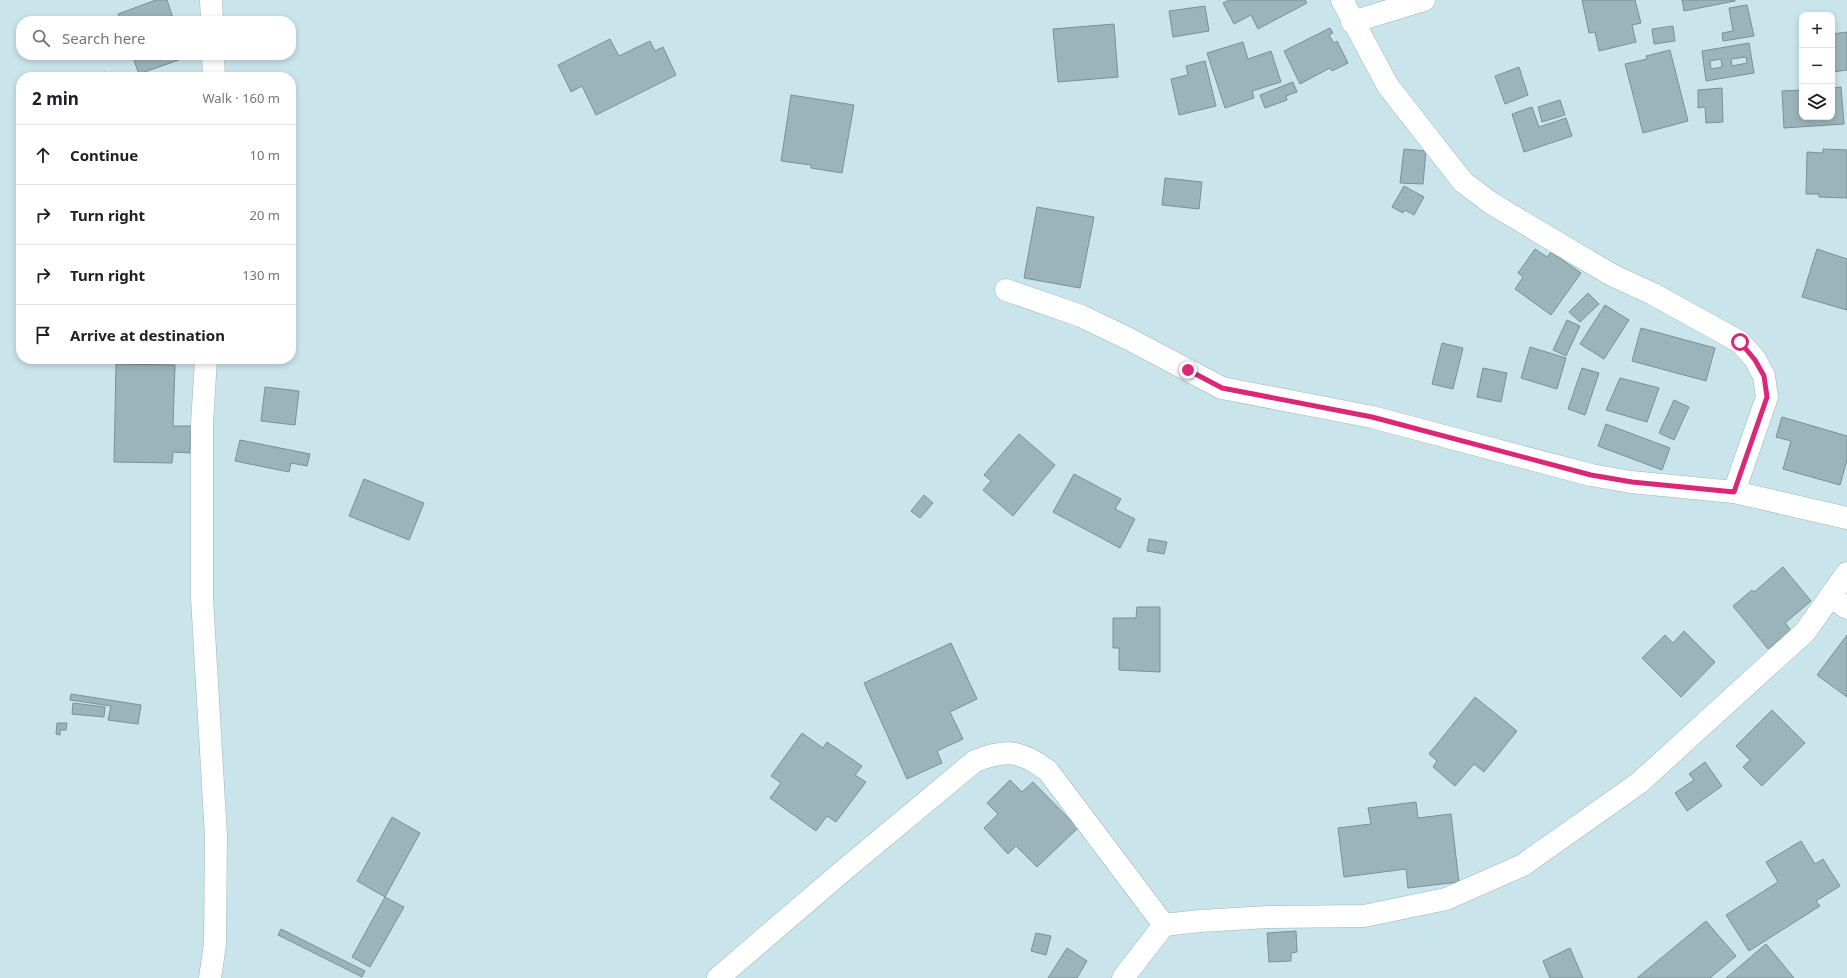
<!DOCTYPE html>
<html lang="en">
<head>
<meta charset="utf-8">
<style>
  :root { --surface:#fff; --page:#f2f2f2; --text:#202124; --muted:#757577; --line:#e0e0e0 }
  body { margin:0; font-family:"Noto Sans",sans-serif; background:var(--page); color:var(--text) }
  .controls { position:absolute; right:12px; top:12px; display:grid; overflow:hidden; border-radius:8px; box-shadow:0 2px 6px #0003 }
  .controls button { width:36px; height:36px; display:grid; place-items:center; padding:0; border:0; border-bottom:1px solid var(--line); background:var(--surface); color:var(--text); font:20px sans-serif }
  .stop { position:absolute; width:12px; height:12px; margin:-9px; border:3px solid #db2777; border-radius:50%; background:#fff }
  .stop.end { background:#db2777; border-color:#fff; box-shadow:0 1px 4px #0008 }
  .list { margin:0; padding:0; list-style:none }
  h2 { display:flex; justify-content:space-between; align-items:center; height:52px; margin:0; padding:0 16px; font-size:17px }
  h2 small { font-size:13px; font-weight:400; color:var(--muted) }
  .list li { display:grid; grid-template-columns:26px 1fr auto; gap:12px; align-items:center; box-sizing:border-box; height:60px; padding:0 16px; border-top:1px solid var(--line) }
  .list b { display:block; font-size:15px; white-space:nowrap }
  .list em { font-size:13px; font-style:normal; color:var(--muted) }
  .icon { flex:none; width:22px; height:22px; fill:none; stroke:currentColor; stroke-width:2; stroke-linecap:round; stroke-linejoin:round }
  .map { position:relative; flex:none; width:1847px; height:978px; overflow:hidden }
  .search { position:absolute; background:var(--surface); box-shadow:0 2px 6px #0003; left:16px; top:16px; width:280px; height:44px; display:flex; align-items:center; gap:10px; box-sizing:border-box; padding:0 14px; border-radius:16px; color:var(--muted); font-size:15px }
  .panel { position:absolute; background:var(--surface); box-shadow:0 2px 6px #0003; left:16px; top:72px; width:280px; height:292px; border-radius:16px }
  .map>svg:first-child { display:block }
</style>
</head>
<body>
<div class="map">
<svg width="1847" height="978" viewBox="0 0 1847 978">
  <rect width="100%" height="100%" fill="#c9e5eb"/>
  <g fill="#9ab4ba" stroke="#779196" fill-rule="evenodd">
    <polygon points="156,0 167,0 174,21 120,21 118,14"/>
    <polygon points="1229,0 1305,0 1307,3 1258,29 1251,15 1234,24 1223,3"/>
    <polygon points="1582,0 1635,0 1641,23 1632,25 1636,42 1599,51 1595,32 1589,33"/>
    <polygon points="1682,0 1735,0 1735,1 1684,11"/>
    <polygon points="1747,5 1754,36 1723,41 1722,33 1733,31 1729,8"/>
    <polygon points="1205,6 1209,31 1173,37 1169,11"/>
    <polygon points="1114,24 1118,77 1058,82 1053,29"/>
    <polygon points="1673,26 1675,41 1654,44 1652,29"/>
    <polygon points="1330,28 1333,33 1329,35 1334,43 1337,41 1348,63 1332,71 1330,68 1300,84 1284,51"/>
    <polygon points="1847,32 1847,70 1832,72 1832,34"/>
    <polygon points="610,39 619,56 650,41 655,51 663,47 676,75 596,115 582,86 571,92 558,65"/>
    <polygon points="1243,42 1248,59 1271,51 1281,82 1252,91 1254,98 1225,108 1207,53"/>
    <path d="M 1749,43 L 1754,73 L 1706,81 L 1702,51 ZM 1746,57 L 1747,63 L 1732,66 L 1731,59 ZM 1721,59 L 1722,67 L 1711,69 L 1710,61 Z"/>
    <polygon points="1670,50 1688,121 1643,133 1625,64 1647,59 1646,56"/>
    <polygon points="132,55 186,55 187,57 139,74"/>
    <polygon points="1205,61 1216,106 1179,115 1171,79 1188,75 1186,66"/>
    <polygon points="1519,67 1528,95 1505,104 1495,76"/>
    <polygon points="106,72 107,77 88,77"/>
    <polygon points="1293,82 1297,92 1286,96 1287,100 1265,108 1260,95"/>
    <polygon points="1841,87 1844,124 1784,128 1782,91 1802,90 1802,117 1832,117 1832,88"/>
    <polygon points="1722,88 1723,122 1706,123 1705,107 1698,108 1698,90"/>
    <polygon points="791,95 854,105 842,173 811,168 811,165 781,161"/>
    <polygon points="1560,100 1565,115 1542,122 1538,107"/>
    <polygon points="1532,107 1539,127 1566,118 1572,136 1524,152 1512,114"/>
    <polygon points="1404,149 1426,151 1423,184 1400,183"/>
    <polygon points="1823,149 1847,150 1847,198 1819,197 1819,194 1806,194 1807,152 1823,153"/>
    <polygon points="1165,178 1202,182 1199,209 1162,205"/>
    <polygon points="1404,186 1424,197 1414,215 1405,210 1403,213 1392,207"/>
    <polygon points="1037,207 1094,217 1080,288 1024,278"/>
    <polygon points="1535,249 1547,257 1551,252 1581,273 1551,315 1515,289 1523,277 1518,273"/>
    <polygon points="1817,249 1847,259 1847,310 1802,297"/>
    <polygon points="1588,293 1599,304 1580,322 1569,312"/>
    <polygon points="1605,305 1629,320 1604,359 1580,344"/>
    <polygon points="1567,320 1580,326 1566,356 1553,350"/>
    <polygon points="1641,328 1715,348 1706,381 1632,361"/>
    <polygon points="1442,343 1463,348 1453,389 1432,384"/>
    <polygon points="1530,347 1566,358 1557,389 1521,378"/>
    <polygon points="116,364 175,365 173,426 191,426 190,453 173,452 172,463 114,462"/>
    <polygon points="1483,368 1507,373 1501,402 1477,397"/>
    <polygon points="1582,368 1599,373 1585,415 1568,409"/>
    <polygon points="1620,378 1659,388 1647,422 1606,410"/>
    <polygon points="265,387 299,391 295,425 261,421"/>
    <polygon points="1674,400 1689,407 1674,440 1659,433"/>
    <polygon points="1782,417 1847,436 1847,460 1840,485 1783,469 1791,441 1776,437"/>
    <polygon points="1606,424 1670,448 1662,470 1598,446"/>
    <polygon points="1019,434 1055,465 1013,516 983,490 991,481 984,475"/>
    <polygon points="240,440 310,454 307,466 291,463 289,472 235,461"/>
    <polygon points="1074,474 1121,499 1115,509 1135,519 1120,548 1053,512"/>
    <polygon points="364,479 424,503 409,540 349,516"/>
    <polygon points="924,495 933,503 920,518 911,511"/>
    <polygon points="1149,539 1167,542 1164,554 1147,551"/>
    <polygon points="1783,567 1811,601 1785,623 1791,630 1768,649 1733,606 1752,590 1754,592"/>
    <polygon points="1137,607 1160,607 1160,672 1119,670 1119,648 1113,648 1113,618 1136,618"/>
    <polygon points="1684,631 1715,662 1681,697 1642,658 1665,635 1673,643"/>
    <polygon points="1847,635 1847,697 1817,675"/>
    <polygon points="951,643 977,699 950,712 963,739 937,751 942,763 907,779 864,683"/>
    <polygon points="71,694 141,705 138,724 108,720 111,706 70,700"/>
    <polygon points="1475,697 1517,731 1484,772 1474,764 1455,786 1433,767 1437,761 1429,754"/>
    <polygon points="73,703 105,707 104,717 72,714"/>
    <polygon points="1772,710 1805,743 1762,786 1743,767 1750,760 1736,746"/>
    <polygon points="57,723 67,723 66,730 60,730 60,735 56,734"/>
    <polygon points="802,733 823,748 827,742 862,766 855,775 866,782 836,822 827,816 816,831 770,798 781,783 771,776"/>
    <polygon points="1705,762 1722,786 1687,811 1675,793 1694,780 1689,774"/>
    <polygon points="1010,780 1022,792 1033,782 1078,828 1037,867 1016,846 1008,854 984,828 998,814 987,803"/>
    <polygon points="1416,802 1418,818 1451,814 1459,882 1408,888 1406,869 1344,877 1338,828 1371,824 1368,808"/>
    <polygon points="392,817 420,833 385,897 357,881"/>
    <polygon points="1801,841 1815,864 1823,859 1840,886 1816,901 1820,906 1749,951 1726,915 1778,882 1766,862"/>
    <polygon points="385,897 404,907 370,967 352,957"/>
    <polygon points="1706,921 1736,956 1710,978 1637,978"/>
    <polygon points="281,929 365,971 362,977 278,935"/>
    <polygon points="1296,931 1297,952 1291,953 1291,961 1269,962 1267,933"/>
    <polygon points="1036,933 1051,936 1046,955 1031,951"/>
    <polygon points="1766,944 1794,978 1726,978"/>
    <polygon points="1067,948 1087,961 1077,978 1048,978"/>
    <polygon points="1570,948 1583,978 1550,978 1543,961"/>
  </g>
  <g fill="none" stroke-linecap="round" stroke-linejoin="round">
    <g stroke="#9bb6bb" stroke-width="23">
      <g id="street">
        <polyline points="211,0 212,21"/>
        <polyline points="1342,0 1388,86 1463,182 1491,203 1556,242 1612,275 1653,294 1740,342 1755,359 1764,376 1767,397 1734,492"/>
        <polyline points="1352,22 1424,0"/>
        <polyline points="213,55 214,77"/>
        <polyline points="1006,290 1081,316 1125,337 1222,388 1372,417 1591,475 1631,482 1734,492 1847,518"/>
        <polyline points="206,359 202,424 202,598 216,836 215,944 210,978"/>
        <polyline points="1831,597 1847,608"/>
        <path d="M 718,978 L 844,870 L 975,761 C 1006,749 1021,750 1048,771 L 1164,925"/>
        <polyline points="1123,978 1164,925 1200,921 1268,917 1364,916 1446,899 1523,865 1639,783 1805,632 1847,573"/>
      </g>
    </g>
    <use href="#street" stroke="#fff" stroke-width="22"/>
  </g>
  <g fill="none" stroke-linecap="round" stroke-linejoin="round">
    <polyline stroke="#db2777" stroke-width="5" points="1188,370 1222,388 1372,417 1591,475 1632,482 1734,492 1767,397 1764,376 1755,360 1740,342"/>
  </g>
</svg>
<div class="controls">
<button>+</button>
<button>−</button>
<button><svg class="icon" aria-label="layers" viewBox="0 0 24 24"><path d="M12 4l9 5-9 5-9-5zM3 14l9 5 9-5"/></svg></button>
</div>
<div class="stop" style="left:1740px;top:342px"></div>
<div class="stop end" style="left:1188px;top:370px"></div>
<div class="search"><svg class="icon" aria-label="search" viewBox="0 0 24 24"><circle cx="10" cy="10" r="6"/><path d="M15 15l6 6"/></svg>Search here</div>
<section class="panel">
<h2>2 min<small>Walk · 160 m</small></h2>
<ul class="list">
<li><svg class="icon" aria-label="ahead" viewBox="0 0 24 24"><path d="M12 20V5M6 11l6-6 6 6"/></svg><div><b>Continue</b></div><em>10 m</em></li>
<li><svg class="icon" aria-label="right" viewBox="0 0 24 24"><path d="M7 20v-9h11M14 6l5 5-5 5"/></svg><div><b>Turn right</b></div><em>20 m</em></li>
<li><svg class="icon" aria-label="right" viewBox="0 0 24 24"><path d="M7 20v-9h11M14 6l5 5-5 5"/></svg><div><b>Turn right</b></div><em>130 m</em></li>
<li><svg class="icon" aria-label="arrive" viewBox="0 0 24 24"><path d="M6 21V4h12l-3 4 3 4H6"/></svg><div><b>Arrive at destination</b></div></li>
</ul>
</section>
</div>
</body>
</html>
